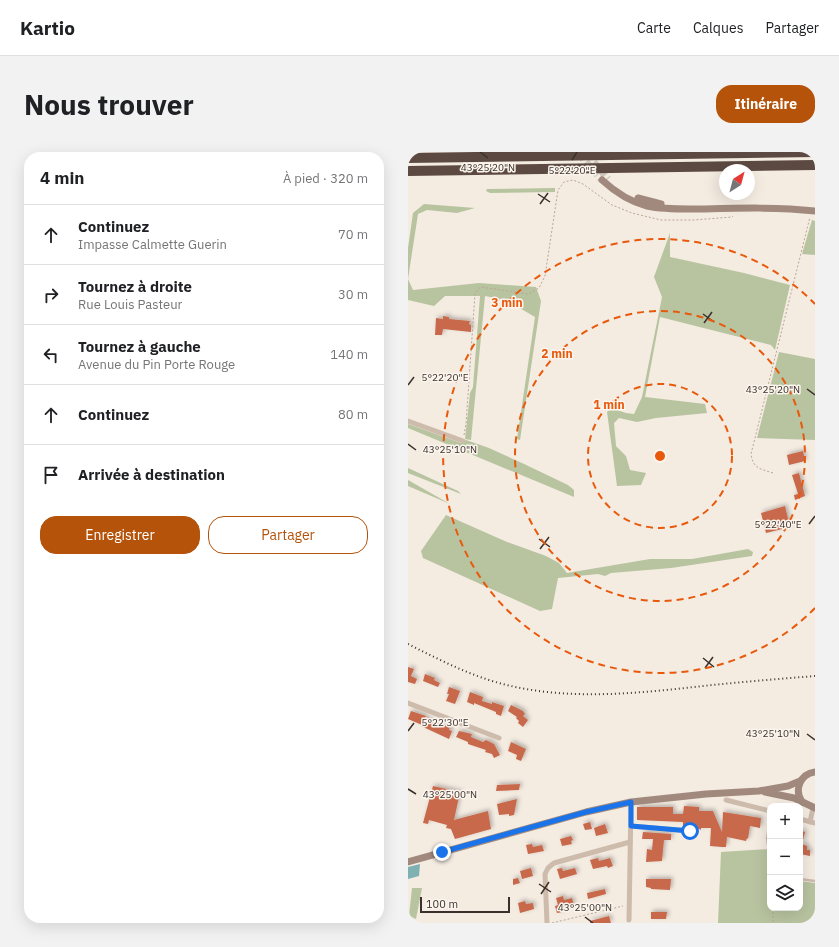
<!DOCTYPE html>
<html lang="fr">
<head>
<meta charset="utf-8">
<style>
  :root { --surface:#fff; --page:#f2f2f2; --text:#202124; --muted:#757577; --line:#e0e0e0; --accent:#b45309 }
  body { margin:0; font-family:"IBM Plex Sans",sans-serif; background:var(--page); color:var(--text) }
  .controls { position:absolute; right:12px; bottom:12px; display:grid; overflow:hidden; border-radius:8px; box-shadow:0 4px 16px #0002 }
  .controls button { width:36px; height:36px; display:grid; place-items:center; padding:0; border:0; border-bottom:1px solid var(--line); background:var(--surface); color:var(--text); font:20px sans-serif }
  .compass { position:absolute; left:311px; top:12px; width:36px; height:36px; border-radius:50%; background:var(--surface); box-shadow:0 4px 16px #0002; rotate:36deg }
  .scale { position:absolute; left:12px; bottom:10px; width:90px; box-sizing:border-box; padding-left:4px; border:2px solid #3b302b; border-top:0; font-size:11px; line-height:14px; white-space:nowrap; color:#3b302b; -webkit-text-stroke:3px #fbf5ee; paint-order:stroke }
  .stop { position:absolute; width:12px; height:12px; margin:-9px; border:3px solid #1a73e8; border-radius:50%; background:#fff }
  .stop.end { background:#1a73e8; border-color:#fff; box-shadow:0 1px 4px #0008 }
  .list { margin:0; padding:0; list-style:none }
  h2 { display:flex; justify-content:space-between; align-items:center; height:52px; margin:0; padding:0 16px; font-size:17px }
  h2 small { font-size:13px; font-weight:400; color:var(--muted) }
  .list li { display:grid; grid-template-columns:26px 1fr auto; gap:12px; align-items:center; box-sizing:border-box; height:60px; padding:0 16px; border-top:1px solid var(--line) }
  .list b { display:block; font-size:15px; white-space:nowrap }
  .list p { margin:0; font-size:13px; white-space:nowrap; color:var(--muted) }
  .list em { font-size:13px; font-style:normal; color:var(--muted) }
  .actions { display:flex; gap:8px; padding:12px 16px }
  .actions a { flex:1; padding:9px 0; border:1px solid var(--accent); border-radius:16px; text-align:center; font-size:14px; color:var(--accent) }
  .actions .main { background:var(--accent); color:#fff }
  .icon { flex:none; width:22px; height:22px; fill:none; stroke:currentColor; stroke-width:2; stroke-linecap:round; stroke-linejoin:round }
  .map { position:relative; flex:none; width:407px; height:771px; overflow:hidden; border-radius:16px }
  header { display:flex; align-items:center; gap:24px; box-sizing:border-box; height:56px; padding:0 20px; background:var(--surface); border-bottom:1px solid var(--line) }
  header strong { font-size:19px }
  nav { display:flex; gap:22px; margin-inline-start:auto; font-size:14px }
  .intro { display:flex; align-items:center; justify-content:space-between; box-sizing:border-box; height:96px; padding:0 24px }
  h1 { margin:0; font-size:28px }
  .button { padding:10px 18px; border-radius:16px; background:var(--accent); color:#fff; font-size:14px; font-weight:700 }
  main { display:flex; gap:24px; padding:0 24px }
  aside { flex:1; background:var(--surface); border-radius:16px; box-shadow:0 4px 16px #0002 }
  .map>svg:first-child { display:block }
</style>
</head>
<body>
<header>
<strong>Kartio</strong>
<nav><a>Carte</a><a>Calques</a><a>Partager</a></nav>
</header>
<div class="intro"><h1>Nous trouver</h1><a class="button">Itinéraire</a></div>
<main>
<aside>
<h2>4 min<small>À pied · 320 m</small></h2>
<ul class="list">
<li><svg class="icon" aria-label="ahead" viewBox="0 0 24 24"><path d="M12 20V5M6 11l6-6 6 6"/></svg><div><b>Continuez</b><p>Impasse Calmette Guerin</p></div><em>70 m</em></li>
<li><svg class="icon" aria-label="right" viewBox="0 0 24 24"><path d="M7 20v-9h11M14 6l5 5-5 5"/></svg><div><b>Tournez à droite</b><p>Rue Louis Pasteur</p></div><em>30 m</em></li>
<li><svg class="icon" aria-label="left" viewBox="0 0 24 24"><path d="M17 20v-9H6M10 6l-5 5 5 5"/></svg><div><b>Tournez à gauche</b><p>Avenue du Pin Porte Rouge</p></div><em>140 m</em></li>
<li><svg class="icon" aria-label="ahead" viewBox="0 0 24 24"><path d="M12 20V5M6 11l6-6 6 6"/></svg><div><b>Continuez</b></div><em>80 m</em></li>
<li><svg class="icon" aria-label="arrive" viewBox="0 0 24 24"><path d="M6 21V4h12l-3 4 3 4H6"/></svg><div><b>Arrivée à destination</b></div></li>
</ul>
<div class="actions"><a class="main">Enregistrer</a><a>Partager</a></div>
</aside>
<div class="map">
<svg width="407" height="771" viewBox="0 0 407 771">
  <defs>
    <filter id="shadow"><feDropShadow dx="2" dy="-2" stdDeviation="2" flood-color="#0004"/></filter>
  </defs>
  <rect width="100%" height="100%" fill="#f4ebe1"/>
  <g fill="#b8c4a0">
    <polygon points="147,36 147,40 82,41 78,39 79,37"/>
    <polygon points="16,52 67,56 49,61 19,58 10,62 0,127 5,138 71,131 128,135 133,149 112,288 109,287 127,165 98,148 77,144 63,288 57,287 62,241 65,235 72,144 37,144 26,154 0,148 0,96 5,61"/>
    <polygon points="404,68 407,69 407,103 394,102"/>
    <polygon points="262,81 262,105 336,121 382,133 367,198 363,193 252,165 237,245 297,252 299,261 248,266 229,270 211,266 206,271 208,294 218,304 222,318 238,321 233,333 209,334 199,260 203,256 218,261 226,262 234,245 254,145 246,125"/>
    <polygon points="371,200 407,207 407,288 349,286"/>
    <polygon points="0,272 53,291 58,288 81,296 114,311 160,333 166,338 166,345 0,276"/>
    <polygon points="0,316 50,339 53,342 0,321"/>
    <polygon points="0,328 42,352 0,334"/>
    <polygon points="38,363 99,390 138,404 151,411 159,421 242,407 284,407 340,397 345,400 344,404 263,416 203,421 197,424 190,422 150,426 144,457 132,459 15,406 13,399"/>
    <polygon points="362,697 362,756 392,756 392,729 407,731 407,771 310,771 313,700"/>
    <polygon points="4,736 14,736 8,767 1,764"/>
  </g>
  <polygon fill="#7fb0b2" points="12,712 11,724 0,727 0,715"/>
  <g fill="#c8694b" filter="url(#shadow)">
    <polygon points="35,164 41,165 41,167 62,169 61,172 63,173 63,180 35,177 34,183 27,183 28,166 35,167"/>
    <polygon points="395,299 397,309 381,313 379,303"/>
    <polygon points="391,321 397,344 387,348 386,343 390,342 384,323"/>
    <polygon points="377,354 382,375 358,381 353,361"/>
    <polygon points="0,515 6,517 3,524 9,527 7,532 0,530"/>
    <polygon points="17,522 27,526 26,528 32,531 30,535 15,529"/>
    <polygon points="41,535 52,539 47,552 38,549 41,542 39,542"/>
    <polygon points="62,540 75,545 74,549 84,552 84,550 96,554 93,564 88,562 88,560 66,551 66,553 59,550"/>
    <polygon points="103,553 115,559 117,562 115,564 120,568 115,575 110,571 111,569 108,566 109,565 100,559"/>
    <polygon points="3,559 18,564 17,566 24,569 23,571 34,575 35,573 37,574 38,573 42,574 41,578 44,579 41,587 13,574 14,573 0,567"/>
    <polygon points="51,579 64,582 63,585 75,590 78,588 86,592 92,603 86,606 84,602 77,600 78,598 60,592 60,590 48,585"/>
    <polygon points="103,590 118,597 113,609 108,607 109,603 100,599"/>
    <polygon points="112,632 111,638 88,639 89,633"/>
    <polygon points="25,634 52,640 46,668 80,659 83,677 47,687 43,677 38,676 39,673 21,668 20,672 15,671"/>
    <polygon points="109,647 106,663 101,664 101,662 91,663 89,652"/>
    <polygon points="276,654 291,655 291,659 305,659 314,680 315,660 353,666 352,676 342,674 340,687 339,686 338,689 319,685 318,695 314,695 302,694 303,676 293,676 293,678 288,675 275,674 275,670 229,668 229,655 265,655 265,662 275,662"/>
    <polygon points="182,670 184,677 177,678 175,672"/>
    <polygon points="197,672 200,681 188,684 186,676"/>
    <polygon points="392,678 397,680 394,692 399,694 399,698 402,698 402,704 392,702"/>
    <polygon points="235,680 263,682 263,688 256,688 254,709 238,710 239,697 244,698 245,687 234,687"/>
    <polygon points="163,684 165,688 163,689 164,692 154,694 152,687"/>
    <polygon points="124,692 125,695 134,693 136,699 120,702 118,693"/>
    <polygon points="190,706 191,709 202,706 205,714 200,716 199,714 185,717 182,708"/>
    <polygon points="123,716 125,724 114,727 112,719"/>
    <polygon points="154,716 155,719 167,716 169,722 152,727 149,717"/>
    <polygon points="110,726 112,731 105,733 105,727"/>
    <polygon points="238,727 263,727 262,738 243,737 243,736 238,735"/>
    <polygon points="197,737 198,742 180,747 179,741"/>
    <polygon points="155,744 156,748 164,746 166,753 153,756 155,760 149,761 147,754 150,753 148,746"/>
    <polygon points="117,749 118,752 125,751 126,757 112,761 110,751"/>
    <polygon points="243,760 259,760 258,767 243,767"/>
    <polygon points="201,764 203,771 182,771 182,769"/>
  </g>
  <g fill="none" stroke-linecap="round" stroke-linejoin="round">
    <g stroke="#cfc6bd" stroke-width="7" stroke-dasharray="7 3.5" stroke-linecap="butt">
      <polyline points="171,2 194,28"/>
      <polyline points="179,2 200,27"/>
    </g>
    <g stroke="#b9a596" stroke-width="1" stroke-dasharray="2 2" stroke-linecap="butt">
      <polyline points="56,283 58,272 67,142 69,138 73,135 120,142 131,136 137,124 150,38 156,30 165,28 175,32 204,53 224,61 253,68 285,68 324,65 325,64"/>
      <path d="M 365,321 C 353,317 345,317 343,302 L 402,65"/>
      <polyline points="365,756 365,771"/>
      <polyline points="144,771 215,754"/>
    </g>
    <g stroke="#cdbbac" stroke-width="2.5">
      <polyline points="362,670 359,686 362,707"/>
      <polyline points="392,727 407,729"/>
    </g>
    <g stroke="#cdbbac" stroke-width="5">
      <polyline points="0,269 55,289"/>
      <polyline points="0,551 91,586"/>
      <polyline points="318,648 362,659"/>
      <polyline points="392,667 407,671"/>
      <polyline points="402,670 405,656"/>
      <polyline points="223,674 282,679"/>
      <polyline points="221,768 223,650"/>
      <polyline points="139,771 137,722 140,716 146,711 222,690"/>
    </g>
    <g stroke="#a18a7d" stroke-width="7">
      <path d="M 194,28 C 206,39 223,50 239,54 C 258,58 278,57 297,57 C 333,56 371,55 407,59"/>
      <polyline points="230,46 253,52"/>
      <polyline points="357,640 386,646 407,656"/>
      <path d="M 394,650 C 386,638 392,622 407,620"/>
      <polyline points="0,710 178,660 223,650 298,642 351,639 380,634 392,629"/>
    </g>
    <g stroke="#5c4a42" stroke-width="10">
      <polyline points="0,6 407,0"/>
      <polyline points="0,19 407,13"/>
    </g>
    <path stroke="#3b302b" stroke-width="2" stroke-dasharray="1 3" stroke-linecap="butt" d="M 0,492 C 26,505 53,519 81,528 C 150,550 224,542 295,534 C 332,530 370,527 407,524"/>
  </g>
  <g fill="none" stroke-linecap="round" stroke-linejoin="round">
    <polyline stroke="#1a73e8" stroke-width="5" points="34,700 178,660 223,650 223,674 282,679"/>
  </g>
  <path fill="none" stroke="#3b302b" stroke-width="1.5" d="M 72,0 L 80,6M 164,8 L 169,0M 130,42 L 142,50M 132,52 L 140,41M 295,162 L 306,170M 296,171 L 304,160M 0,233 L 6,225M 399,237 L 407,243M 0,292 L 8,298M 401,372 L 407,364M 131,387 L 142,395M 132,397 L 141,385M 295,506 L 306,515M 297,516 L 305,505M 0,579 L 6,571M 399,582 L 407,588M 0,637 L 8,642M 131,732 L 143,740M 133,742 L 141,730M 177,765 L 185,771"/>
  <g fill="none" stroke="#e8590c" stroke-width="2" stroke-dasharray="7 5">
    <circle cx="252" cy="304" r="72"/>
    <circle cx="252" cy="304" r="145"/>
    <path d="M407 456A217 217 0 1 1 407 152"/>
  </g>
  <g font-size="10" text-anchor="middle" fill="#3b302b" stroke="#fbf5ee" stroke-width="3" stroke-linejoin="round" paint-order="stroke">
    <text x="80" y="19">43°25'20"N</text>
    <text x="164" y="22">5°22'20"E</text>
    <text x="37" y="229">5°22'20"E</text>
    <text x="365" y="241">43°25'20"N</text>
    <text x="42" y="301">43°25'10"N</text>
    <text x="370" y="376">5°22'40"E</text>
    <text x="37" y="574">5°22'30"E</text>
    <text x="365" y="585">43°25'10"N</text>
    <text x="42" y="646">43°25'00"N</text>
    <text x="177" y="759">43°25'00"N</text>
  </g>
  <circle cx="252" cy="304" r="6" fill="#e8590c" stroke="#fbf5ee" stroke-width="2"/>
  <g font-size="12" text-anchor="middle" font-weight="bold" fill="#e8590c" stroke="#fbf5ee" stroke-width="3" stroke-linejoin="round" paint-order="stroke">
    <text x="99" y="155">3 min</text>
    <text x="149" y="206">2 min</text>
    <text x="201" y="257">1 min</text>
  </g>
</svg>
<div class="controls">
<button>+</button>
<button>−</button>
<button><svg class="icon" aria-label="layers" viewBox="0 0 24 24"><path d="M12 4l9 5-9 5-9-5zM3 14l9 5 9-5"/></svg></button>
</div>
<svg class="compass" viewBox="-18 -18 36 36"><path d="M0-13l5 13h-10z" fill="#e53935"/><path d="M0 13l5-13h-10z" fill="#757577"/></svg>
<div class="scale">100 m</div>
<div class="stop" style="left:282px;top:679px"></div>
<div class="stop end" style="left:34px;top:700px"></div>
</div>
</main>
</body>
</html>
